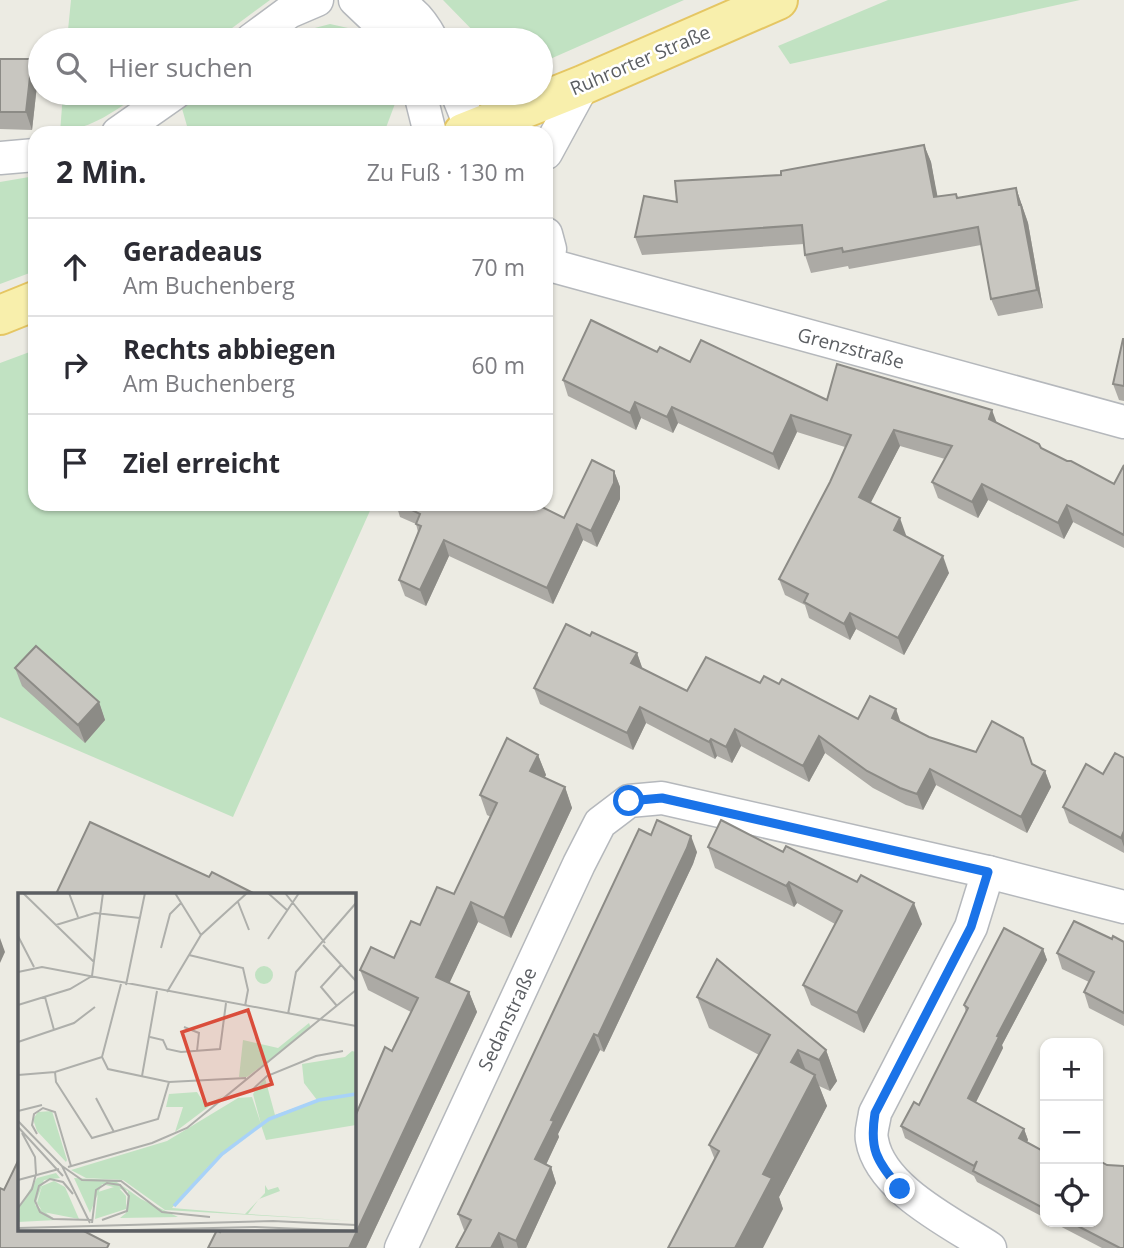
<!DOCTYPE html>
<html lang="de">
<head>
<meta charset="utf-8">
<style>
  :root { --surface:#fff; --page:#f7f7f7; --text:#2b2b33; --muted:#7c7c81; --line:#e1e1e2 }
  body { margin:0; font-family:"Open Sans",sans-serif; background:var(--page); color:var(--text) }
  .controls { position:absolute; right:21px; bottom:21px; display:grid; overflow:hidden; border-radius:14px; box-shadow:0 2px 5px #0004 }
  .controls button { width:63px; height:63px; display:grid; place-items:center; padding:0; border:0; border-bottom:2px solid var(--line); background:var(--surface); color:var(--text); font:35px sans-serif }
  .stop { position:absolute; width:21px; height:21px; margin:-16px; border:5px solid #1a73e8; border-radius:50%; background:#fff }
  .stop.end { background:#1a73e8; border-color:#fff; box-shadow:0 2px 7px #0008 }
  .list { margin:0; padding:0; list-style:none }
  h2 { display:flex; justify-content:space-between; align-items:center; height:91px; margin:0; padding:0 28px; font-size:30px }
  h2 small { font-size:23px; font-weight:400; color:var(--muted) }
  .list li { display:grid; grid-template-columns:46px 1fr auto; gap:21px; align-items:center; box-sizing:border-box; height:98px; padding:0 28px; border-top:2px solid var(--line) }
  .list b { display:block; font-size:26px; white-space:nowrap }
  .list p { margin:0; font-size:23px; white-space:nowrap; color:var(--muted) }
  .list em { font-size:23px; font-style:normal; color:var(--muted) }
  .icon { flex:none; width:38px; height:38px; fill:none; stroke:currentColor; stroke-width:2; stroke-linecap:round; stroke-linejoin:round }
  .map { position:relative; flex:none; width:1124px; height:1248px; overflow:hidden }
  .search { position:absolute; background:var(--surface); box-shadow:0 2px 5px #0004; left:28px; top:28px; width:525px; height:77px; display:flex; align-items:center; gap:18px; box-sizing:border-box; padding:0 24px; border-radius:38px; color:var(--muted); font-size:26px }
  .panel { position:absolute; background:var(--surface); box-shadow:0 2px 5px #0004; left:28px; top:126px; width:525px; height:385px; border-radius:21px }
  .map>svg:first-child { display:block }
</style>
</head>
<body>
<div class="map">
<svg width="1124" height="1248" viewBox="0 0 1124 1248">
  <rect width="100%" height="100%" fill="#ecebe3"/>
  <g fill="#c1e2c2">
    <polygon points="71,0 270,0 216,40 67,40"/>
    <polygon points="443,0 684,0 541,63 541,40 482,40"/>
    <polygon points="888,0 1080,0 790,64 778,46"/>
    <polygon points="330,24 348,28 365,40 278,40 294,30 311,29"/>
    <path d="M 63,93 L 140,93 C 113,113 94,126 60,133 Z"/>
    <polygon points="200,93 399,93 384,133 189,133 181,105"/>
    <polygon points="35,176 35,271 0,284 0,182"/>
    <polygon points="35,350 35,504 373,504 233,817 0,717 0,363"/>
  </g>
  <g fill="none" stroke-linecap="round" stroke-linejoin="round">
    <g stroke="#b5b8bc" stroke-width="35">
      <g id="minor">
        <polyline points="355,0 397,40"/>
        <path d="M 379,0 C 408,4 419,16 432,40"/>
        <polyline points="251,40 289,12 317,0"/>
        <polyline points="420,93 430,133"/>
        <polyline points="457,93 473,133"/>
        <polyline points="118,133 175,93"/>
        <polyline points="546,153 583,85"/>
        <polyline points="0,158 35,155"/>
        <polyline points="546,234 550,249"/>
        <polyline points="546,264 1124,422"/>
        <path d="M 988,872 L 971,927 L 875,1113 C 874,1122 870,1132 872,1140 C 880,1189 952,1223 990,1248"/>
        <polyline points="401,1248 579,864 600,823 629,801 662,798 988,872 1124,907"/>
      </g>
    </g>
    <g stroke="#e5c663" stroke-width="42">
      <g id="primary">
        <polyline points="463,133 583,85 778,0"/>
        <polyline points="0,315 35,301"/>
      </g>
    </g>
    <use href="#minor" stroke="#fff" stroke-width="32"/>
    <use href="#primary" stroke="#f8efac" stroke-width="38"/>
  </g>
  <g fill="#acaaa5">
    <polygon points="0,59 38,76 32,130 0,129"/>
    <polygon points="924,145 931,162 937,197 956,194 958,198 1016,188 1028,223 1043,308 998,316 991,299 981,245 849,269 848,266 811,273 805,255 804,244 642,255 635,237 677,202 781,175"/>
    <polygon points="1124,339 1124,401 1119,400 1113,384"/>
    <polygon points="657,352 827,400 997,422 1041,448 1114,484 1124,465 1124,548 1073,522 1064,539 988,500 978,518 938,498 932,482 945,459 900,446 870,503 906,535 905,536 949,573 904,655 856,629 850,640 809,618 805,605 785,595 779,579 830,482 845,447 797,432 779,470 678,423 673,433 641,418 636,430 568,396 563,380"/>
    <polygon points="614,471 620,487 620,499 597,547 583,540 553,604 449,556 426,606 405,596 399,580 418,532 416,524 400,517 396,504 536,504 564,518"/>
    <polygon points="590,636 637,653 642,668 687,691 760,683 779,684 858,719 901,722 929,737 976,752 1033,764 1045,771 1051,787 1027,833 936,785 923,810 906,805 873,788 825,753 809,782 741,746 732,763 717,756 715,759 646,723 633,750 540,704 534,688"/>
    <polygon points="15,668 99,702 105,720 85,743 22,686"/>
    <polygon points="538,755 546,775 544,778 565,787 572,808 511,938 478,922 449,983 469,992 477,1012 366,1248 220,1232 354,1229 392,1051 411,1012 368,990 360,970 394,958 420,925 454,894 491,817 487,815 480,795"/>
    <polygon points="1124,758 1124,853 1069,823 1063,807"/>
    <polygon points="651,835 697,852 693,864 604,1052 600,1050 558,1134 559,1137 546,1165 551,1167 556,1183 526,1248 456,1248 466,1230 464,1230 458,1214"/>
    <polygon points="708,847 922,924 864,1033 811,1005 803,985 835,924 797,903 794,907 715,868"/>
    <polygon points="1112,939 1124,942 1124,1026 1089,1008 1084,992 1089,982 1062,969 1057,953"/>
    <polygon points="1043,949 1047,960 1002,1045 1003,1048 976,1102 1024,1129 1028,1140 1027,1142 1045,1152 1045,1218 977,1182 974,1176 905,1138 901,1126 919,1105 966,1012 964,1005"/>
    <polygon points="697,997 826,1050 837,1081 830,1091 819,1086 827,1106 779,1197 783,1209 715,1160 709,1145 759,1055 709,1028"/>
    <polygon points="1052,1222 1098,1222 1124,1248 1102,1248"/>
  </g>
  <g fill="#8c8b86">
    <polygon points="32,59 38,76 32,130 26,112"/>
    <polygon points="924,145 931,162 941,215 934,197"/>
    <polygon points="1016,188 1028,223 1043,308 1037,290"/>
    <polygon points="635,402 641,418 636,430 630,413"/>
    <polygon points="672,407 678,423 673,433 667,417"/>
    <polygon points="992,410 998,426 989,419"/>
    <polygon points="791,415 797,432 779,470 773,454"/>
    <polygon points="894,430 900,446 865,514 859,497"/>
    <polygon points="614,471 620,487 620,499 597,547 591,531"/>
    <polygon points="982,484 988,500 978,518 972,502"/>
    <polygon points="1067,505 1073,522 1064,539 1058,523"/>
    <polygon points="900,518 906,535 900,547 894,530"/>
    <polygon points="577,524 583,540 553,604 547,588"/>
    <polygon points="444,540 449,556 426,606 420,590"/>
    <polygon points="943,556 949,573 904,655 898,638"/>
    <polygon points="850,613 856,629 850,640 844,624"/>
    <polygon points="637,653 643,670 631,663"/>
    <polygon points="99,702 105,720 85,743 78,725"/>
    <polygon points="640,707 646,723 633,750 627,733"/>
    <polygon points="896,709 902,726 892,718"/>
    <polygon points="735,729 741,746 732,763 726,747"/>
    <polygon points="819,736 825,753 809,782 803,766"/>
    <polygon points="711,739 717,756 715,759 709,742"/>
    <polygon points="538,755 546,775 537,791 530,771"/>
    <polygon points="930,769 936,785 923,810 917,794"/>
    <polygon points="1045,771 1051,787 1027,833 1021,817"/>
    <polygon points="565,787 572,808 511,938 504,918"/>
    <polygon points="1124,831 1124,847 1121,838"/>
    <polygon points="691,836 697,852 693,864 604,1052 598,1036"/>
    <polygon points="789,882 797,903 794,907 786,886"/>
    <polygon points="471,902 478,922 443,997 436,977"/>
    <polygon points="914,903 922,924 864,1033 857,1013"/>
    <polygon points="0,938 5,952 0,963"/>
    <polygon points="1043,949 1047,960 1002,1045 1003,1048 972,1110 968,1098 997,1036"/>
    <polygon points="469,992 477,1012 366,1248 349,1248"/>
    <polygon points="594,1034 600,1050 558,1134 559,1137 541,1175 535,1159 551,1120"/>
    <polygon points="798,1050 810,1081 791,1062"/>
    <polygon points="826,1050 837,1081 830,1091 819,1060"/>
    <polygon points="815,1075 827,1106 779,1197 783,1209 763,1248 735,1248 763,1174"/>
    <polygon points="1024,1129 1028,1140 1023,1149 1019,1138"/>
    <polygon points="551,1167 556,1183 526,1248 518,1248 516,1241"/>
    <polygon points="499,1233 504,1248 491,1248"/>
  </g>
  <g fill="#c8c6c0" stroke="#8c8b86" stroke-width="2">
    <polygon points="0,59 32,59 26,112 0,112"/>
    <polygon points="924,145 934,197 956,194 957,198 1016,188 1019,205 1021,205 1037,290 991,299 978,227 843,252 842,248 805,255 802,225 635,237 644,196 677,202 675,181 781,175 781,171"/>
    <polygon points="591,320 657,352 660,347 690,362 701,340 827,400 837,364 992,410 989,419 1039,444 1041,448 1067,461 1071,461 1114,484 1124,465 1124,535 1067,505 1058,523 982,484 972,502 932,482 952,446 894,430 859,497 900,518 894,530 943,556 898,638 850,613 844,624 804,602 808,594 779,579 830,482 851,435 791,415 773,454 672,407 667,417 635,402 630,413 563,380"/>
    <polygon points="1123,339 1124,339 1124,386 1113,384"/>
    <polygon points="592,460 614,471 614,483 591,531 577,524 547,588 444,540 420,590 399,580 421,526 416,524 420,514 400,504 536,504 564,518"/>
    <polygon points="566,624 590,636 592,632 637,653 631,663 687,691 706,657 760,683 764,676 779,684 782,679 858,719 870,696 896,709 892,718 929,737 976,752 992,721 1023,738 1032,764 1045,771 1021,817 930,769 917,794 900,788 867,771 819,736 803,766 735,729 726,747 711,739 709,742 640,707 627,733 534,688"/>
    <polygon points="36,646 99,702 78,725 15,668"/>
    <polygon points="507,738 538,755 530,771 565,787 504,918 471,902 436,977 469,992 349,1248 208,1248 217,1230 220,1232 222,1229 354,1229 354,1119 385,1047 392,1051 418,998 360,970 371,947 394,958 411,921 420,925 437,887 454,894 497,803 480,795"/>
    <polygon points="1115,753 1124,758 1124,831 1121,838 1063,807 1086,764 1103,774"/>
    <polygon points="657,820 691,836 687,848 598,1036 594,1034 551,1120 554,1121 535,1159 551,1167 516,1241 499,1233 491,1248 456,1248 471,1220 458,1214 639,829 651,835"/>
    <polygon points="721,820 783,852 786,846 857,882 861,875 914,903 857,1013 803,985 842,911 789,882 786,886 708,847"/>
    <polygon points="90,822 209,877 212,872 255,894 56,894"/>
    <polygon points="1074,921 1112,939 1113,936 1124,942 1124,1013 1084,992 1094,972 1057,953"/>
    <polygon points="1004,928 1043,949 997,1036 999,1037 968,1098 1024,1129 1019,1138 1045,1152 1045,1209 973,1171 977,1161 974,1166 901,1126 914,1102 919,1105 968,1008 964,1005"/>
    <polygon points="717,959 826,1050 819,1060 798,1050 791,1062 815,1075 763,1174 772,1178 735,1248 668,1248 719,1151 709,1145 770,1035 697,997"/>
    <polygon points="19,1159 19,1229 80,1229 109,1244 107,1248 0,1248 0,1188 4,1190"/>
    <polygon points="1098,1160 1107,1165 1124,1166 1124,1248 1120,1248 1070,1222 1098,1222"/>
  </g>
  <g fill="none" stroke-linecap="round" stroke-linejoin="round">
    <path stroke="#1a73e8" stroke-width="9" d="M 629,801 L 662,798 L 988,872 L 971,927 L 875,1113 C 869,1151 877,1160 900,1189"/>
  </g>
  <g text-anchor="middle" stroke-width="5" stroke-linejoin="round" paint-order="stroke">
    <g font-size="19" fill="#5b5e62" stroke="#fff">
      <text transform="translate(640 60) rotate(-23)" y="7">Ruhrorter Straße</text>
      <text transform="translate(851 348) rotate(15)" y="7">Grenzstraße</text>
      <text transform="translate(507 1019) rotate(-65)" y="7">Sedanstraße</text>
    </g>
  </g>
  <g transform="translate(18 893)">
    <rect width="338" height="338" fill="#ecebe3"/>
    <path d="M237 82a9 9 0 1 1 18 0a9 9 0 1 1-18 0ZM 291,130 L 293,135 L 229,184 L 221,184 L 225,147 L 260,155 ZM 334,158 L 338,159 L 338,232 L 248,247 L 243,232 L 190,274 L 154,315 L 227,321 L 247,300 L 247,292 L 250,297 L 260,294 L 262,298 L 241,306 L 230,321 L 338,328 L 147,317 L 105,287 L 68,285 L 53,277 L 149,248 L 220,205 L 234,204 L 243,231 L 235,201 L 247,185 L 257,222 L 299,207 L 286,190 L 284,171 L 327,164 ZM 179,199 L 188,213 L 206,202 L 157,239 L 165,214 L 148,214 L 151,201 ZM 34,218 L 49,267 L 48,269 L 19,238 L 15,226 L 20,219 ZM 38,280 L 42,285 L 26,287 L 17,312 L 38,327 L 0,329 L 0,316 L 19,285 ZM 56,285 L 96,287 L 123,306 L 160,324 L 102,325 L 108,320 L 110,298 L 84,291 L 72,320 ZM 36,288 L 47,294 L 61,326 L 25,319 L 19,310 L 24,293 ZM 99,293 L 108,303 L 108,316 L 77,326 L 80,299 Z" fill="#c1e2c2"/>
    <path fill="none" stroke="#a8d2f8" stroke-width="3.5" d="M 156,313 L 204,261 L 251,226 L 301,207 L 338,201"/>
    <path fill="none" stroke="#aeafab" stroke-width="2" d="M 5,0 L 76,69M 51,0 L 60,24M 157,0 L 183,42M 250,0 L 269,17M 267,0 L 307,50M 220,9 L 231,37M 38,32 L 77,20 L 122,25M 0,43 L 16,74M 250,46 L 281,0M 305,52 L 338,88M 143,55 L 152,21 L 163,10M 171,62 L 225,75 L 230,97 L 227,113M 0,79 L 24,74 L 338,133M 103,91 L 84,164 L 90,176 L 151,189 L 228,185M 108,92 L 127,0M 149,99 L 183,42 L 229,0M 27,104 L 36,137M 0,112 L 52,96 L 74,83 L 85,0M 319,113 L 303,94 L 323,72M 270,121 L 278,79 L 338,10M 166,134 L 181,140 L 179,158M 132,144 L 145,147 L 149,156 L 163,159 L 202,156 L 208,110M 0,149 L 56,130 L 77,114M 37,179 L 38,189 L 74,245 L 140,226 L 151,189M 0,182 L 37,179 L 84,164M 124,183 L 139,98M 233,198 L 249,183 L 298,163 L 325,158M 78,205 L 96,239M 0,218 L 24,212M 0,228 L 44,273 L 72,330M 0,234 L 45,283M 19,241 L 14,232 L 16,221 L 25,215 L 37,219 L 53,273M 44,273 L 64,287 L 103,288 L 144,319 L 192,324M 50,274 L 134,250 L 169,235 L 338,97M 0,287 L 41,276M 55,301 L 45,289 L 32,286 L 21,293 L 17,308 L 22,319 L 35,326 L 74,327M 0,315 L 14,296 L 18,281 L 17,264 L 4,240M 74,330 L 78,297 L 89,290 L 102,292 L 111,303 L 109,318 L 84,327M 0,335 L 255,328 L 338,332M 70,338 L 237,334 L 333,338"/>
    <path fill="#da4d3b" fill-opacity="0.15" stroke="#da4d3b" stroke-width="3.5" d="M 230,117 L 254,191 L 188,212 L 164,139 Z"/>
    <rect width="338" height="338" fill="none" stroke="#5b5e62" stroke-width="3.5"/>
  </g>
</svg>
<div class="controls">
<button>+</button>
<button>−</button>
<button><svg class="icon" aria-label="locate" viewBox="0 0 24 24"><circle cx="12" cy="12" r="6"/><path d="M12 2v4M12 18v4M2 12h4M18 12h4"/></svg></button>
</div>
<div class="stop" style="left:629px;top:801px"></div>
<div class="stop end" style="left:900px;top:1189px"></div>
<div class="search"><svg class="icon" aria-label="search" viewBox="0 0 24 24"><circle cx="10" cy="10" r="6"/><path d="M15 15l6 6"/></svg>Hier suchen</div>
<section class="panel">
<h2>2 Min.<small>Zu Fuß · 130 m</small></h2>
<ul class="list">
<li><svg class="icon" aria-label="ahead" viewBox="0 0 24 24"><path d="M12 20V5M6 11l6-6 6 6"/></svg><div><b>Geradeaus</b><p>Am Buchenberg</p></div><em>70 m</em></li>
<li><svg class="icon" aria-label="right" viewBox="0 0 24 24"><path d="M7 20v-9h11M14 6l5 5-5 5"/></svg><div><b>Rechts abbiegen</b><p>Am Buchenberg</p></div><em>60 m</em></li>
<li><svg class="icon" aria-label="arrive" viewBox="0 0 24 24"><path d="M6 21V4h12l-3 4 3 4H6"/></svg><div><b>Ziel erreicht</b></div></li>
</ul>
</section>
</div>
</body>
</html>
